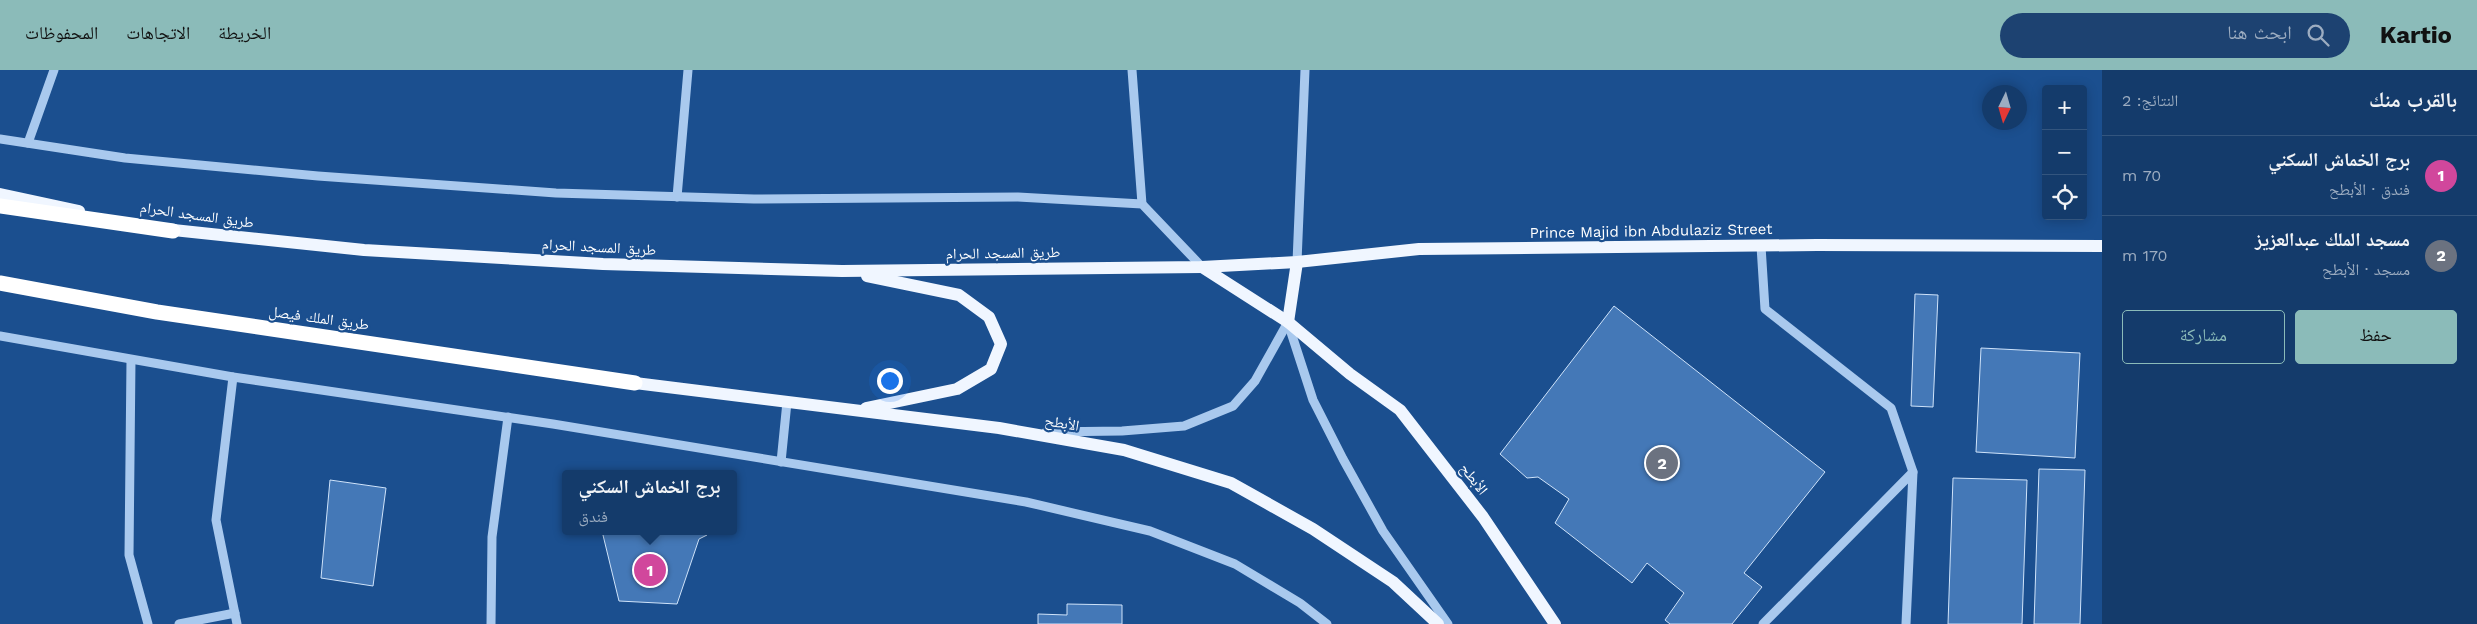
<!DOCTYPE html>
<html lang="ar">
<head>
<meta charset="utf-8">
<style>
  :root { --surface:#143b6b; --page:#1d4271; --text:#f1f3f6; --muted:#9dadc1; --line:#33557e; --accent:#8bbbb9 }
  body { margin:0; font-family:"Work Sans","Noto Naskh Arabic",sans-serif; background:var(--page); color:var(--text); direction:rtl }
  .controls { position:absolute; right:15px; top:15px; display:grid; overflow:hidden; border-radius:5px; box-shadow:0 2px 12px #0003 }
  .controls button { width:45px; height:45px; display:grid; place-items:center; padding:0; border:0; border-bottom:1px solid var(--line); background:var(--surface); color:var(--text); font:25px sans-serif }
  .compass { position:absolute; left:1982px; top:15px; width:45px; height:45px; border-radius:50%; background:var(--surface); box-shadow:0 2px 12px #0003; rotate:185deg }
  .you { position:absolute; left:889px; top:310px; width:18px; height:18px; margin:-12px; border:4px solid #fff; border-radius:50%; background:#1a73e8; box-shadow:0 0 0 8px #1a73e833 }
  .badge { display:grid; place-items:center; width:32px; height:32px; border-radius:50%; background:var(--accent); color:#fff; font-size:16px; font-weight:700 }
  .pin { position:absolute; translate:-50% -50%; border:2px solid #fff; box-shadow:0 1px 5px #0006 }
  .popup { position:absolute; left:562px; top:400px; width:175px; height:65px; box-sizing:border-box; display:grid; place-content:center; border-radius:5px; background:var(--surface); filter:drop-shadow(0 1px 4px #0005); font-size:16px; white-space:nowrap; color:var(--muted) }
  .popup b { font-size:19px; color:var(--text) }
  .popup::after { content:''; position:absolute; left:50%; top:100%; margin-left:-10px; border:10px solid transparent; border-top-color:var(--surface) }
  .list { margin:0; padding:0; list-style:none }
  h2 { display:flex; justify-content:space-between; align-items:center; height:65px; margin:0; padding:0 20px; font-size:21px }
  h2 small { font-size:16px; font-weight:400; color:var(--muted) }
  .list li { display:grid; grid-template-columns:32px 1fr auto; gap:15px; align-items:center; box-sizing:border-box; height:80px; padding:0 20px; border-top:1px solid var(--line) }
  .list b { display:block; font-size:19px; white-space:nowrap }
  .list p { margin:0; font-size:16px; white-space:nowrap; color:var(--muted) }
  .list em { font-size:16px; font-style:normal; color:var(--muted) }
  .actions { display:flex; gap:10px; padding:15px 20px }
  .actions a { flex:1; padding:11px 0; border:1px solid var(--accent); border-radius:5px; text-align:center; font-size:18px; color:var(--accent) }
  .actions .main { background:var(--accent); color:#111 }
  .icon { flex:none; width:28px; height:28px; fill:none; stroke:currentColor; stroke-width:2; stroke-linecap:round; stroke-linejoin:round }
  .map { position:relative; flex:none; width:2102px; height:554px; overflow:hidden; direction:ltr }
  header { display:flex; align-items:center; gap:30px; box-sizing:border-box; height:70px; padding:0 25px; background:var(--accent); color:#111 }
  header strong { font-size:24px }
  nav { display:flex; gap:28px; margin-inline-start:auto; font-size:18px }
  .search { width:350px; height:45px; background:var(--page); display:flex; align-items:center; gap:12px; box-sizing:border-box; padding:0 18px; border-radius:28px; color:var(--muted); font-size:19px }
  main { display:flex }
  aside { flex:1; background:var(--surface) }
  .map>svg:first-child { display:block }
</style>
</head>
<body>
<header>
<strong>Kartio</strong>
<div class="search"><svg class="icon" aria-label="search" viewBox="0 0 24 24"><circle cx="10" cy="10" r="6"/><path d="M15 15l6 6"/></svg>ابحث هنا</div>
<nav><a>الخريطة</a><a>الاتجاهات</a><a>المحفوظات</a></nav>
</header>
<main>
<aside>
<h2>بالقرب منك<small>النتائج: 2</small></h2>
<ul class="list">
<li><span class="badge" style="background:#d1479c">1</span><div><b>برج الخماش السكني</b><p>فندق · الأبطح</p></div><em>70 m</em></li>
<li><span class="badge" style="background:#6b7280">2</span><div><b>مسجد الملك عبدالعزيز</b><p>مسجد · الأبطح</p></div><em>170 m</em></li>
</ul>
<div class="actions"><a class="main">حفظ</a><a>مشاركة</a></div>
</aside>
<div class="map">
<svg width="2102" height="554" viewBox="0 0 2102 554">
  <rect width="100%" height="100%" fill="#1b4f8f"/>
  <g fill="#4478b7" stroke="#cfe3fa">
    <polygon points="1915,224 1938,225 1933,337 1911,336"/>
    <polygon points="1614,236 1825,402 1744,503 1762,517 1732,554 1670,554 1665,550 1684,523 1647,493 1632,513 1555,453 1569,429 1538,407 1527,408 1500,384"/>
    <polygon points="1981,278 2080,283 2075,388 1976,382"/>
    <polygon points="2039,399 2085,400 2080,554 2034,554"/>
    <polygon points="1953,408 2027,410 2022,554 1948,554"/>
    <polygon points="330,410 386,418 373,516 321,508"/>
    <polygon points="602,461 708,461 707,465 699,469 677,534 619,531"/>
    <polygon points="1067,534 1122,535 1122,554 1038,554 1038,544 1067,545"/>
  </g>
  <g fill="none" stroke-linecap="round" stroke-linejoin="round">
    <g stroke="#a9c9ee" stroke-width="9">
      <polyline points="1132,0 1142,134"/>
      <polyline points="0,69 125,88 318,106 556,123 754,129 1018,127 1142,134 1202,197"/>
      <polyline points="28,73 54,0"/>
      <polyline points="677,127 688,0"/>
      <polyline points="1761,176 1765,239 1891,338 1913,402 1906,554"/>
      <polyline points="1297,192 1305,0"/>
      <polyline points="1288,253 1313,330 1343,389 1383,461 1448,554"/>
      <polyline points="0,266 233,307 553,354 1026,432 1150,461 1235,494 1300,533 1327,554"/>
      <polyline points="131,290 129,485 148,554"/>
      <polyline points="233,307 216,450 237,554"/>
      <polyline points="1046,362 1122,361 1184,356 1233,336 1255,311 1288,252"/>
      <polyline points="781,392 787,332"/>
      <polyline points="179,554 235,543"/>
      <polyline points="491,554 492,467 508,347"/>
      <polyline points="1763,554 1913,402"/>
    </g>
    <g stroke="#f0f6ff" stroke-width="12">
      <polyline points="0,124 79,141"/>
      <polyline points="164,159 364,180 603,194 842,201 1202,197 1297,192 1419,179 1817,175 2102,176"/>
      <polyline points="1202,197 1288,252 1350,304 1400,340 1483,447 1555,554"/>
      <polyline points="1288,252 1297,192"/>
      <polyline points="635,313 999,358 1124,380 1231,413 1313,459 1393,512 1438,554"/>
      <polyline points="866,338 957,319 991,299 1001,274 989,247 959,225 867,206"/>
    </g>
    <g stroke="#fff" stroke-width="15">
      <polyline points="0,136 173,161"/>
      <polyline points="0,213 157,242 635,313"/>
    </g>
  </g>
  <g text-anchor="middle" stroke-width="4.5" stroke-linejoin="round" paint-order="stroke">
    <g font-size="15" fill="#fff" stroke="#1b4f8f">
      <text transform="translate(197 145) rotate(8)" y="5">طريق المسجد الحرام</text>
      <text transform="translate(1651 161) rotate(-1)" y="5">Prince Majid ibn Abdulaziz Street</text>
      <text transform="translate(599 177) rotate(3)" y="5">طريق المسجد الحرام</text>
      <text transform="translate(1003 183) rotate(-1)" y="5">طريق المسجد الحرام</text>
      <text transform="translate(319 248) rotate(8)" y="5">طريق الملك فيصل</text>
      <text transform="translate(1062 353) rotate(10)" y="5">الأبطح</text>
      <text transform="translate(1474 409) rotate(52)" y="5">الأبطح</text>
    </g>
  </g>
</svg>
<div class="controls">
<button>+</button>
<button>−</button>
<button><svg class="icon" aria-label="locate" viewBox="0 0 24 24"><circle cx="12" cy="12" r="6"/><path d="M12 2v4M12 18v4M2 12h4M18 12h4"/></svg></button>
</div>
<svg class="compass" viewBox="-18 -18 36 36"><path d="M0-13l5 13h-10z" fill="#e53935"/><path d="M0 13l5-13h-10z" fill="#9dadc1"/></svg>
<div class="you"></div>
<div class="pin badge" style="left:650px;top:500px;background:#d1479c">1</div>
<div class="popup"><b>برج الخماش السكني</b>فندق</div>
<div class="pin badge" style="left:1662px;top:393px;background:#6b7280">2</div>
</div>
</main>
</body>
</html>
